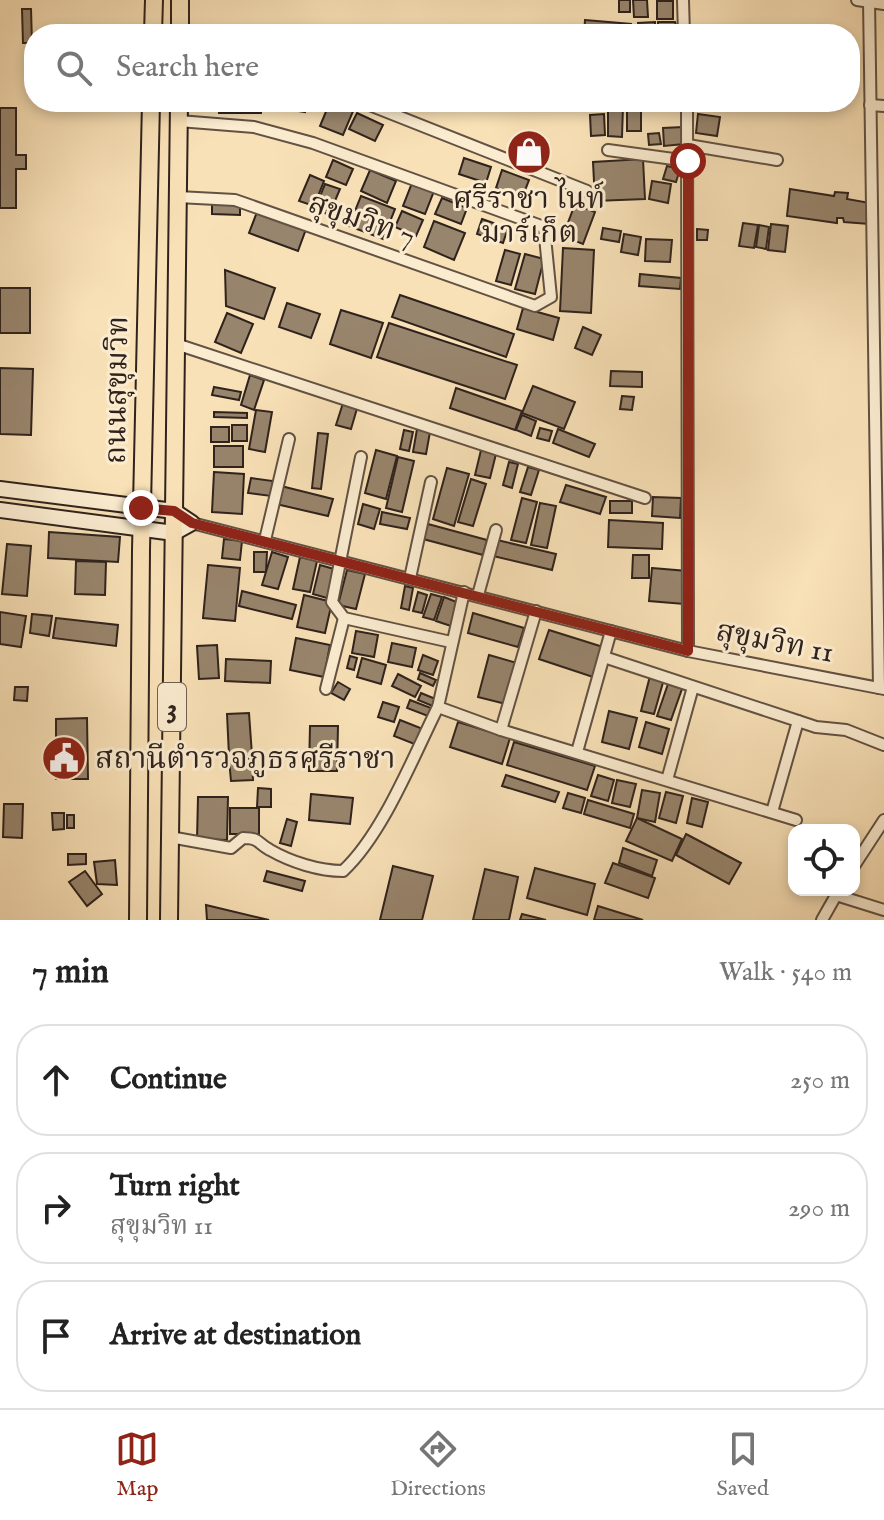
<!DOCTYPE html>
<html lang="en">
<head>
<meta charset="utf-8">
<style>
  :root { --surface:#fff; --page:#f2f2f2; --text:#222; --muted:#767676; --line:#e0e0e0; --accent:#8f2418 }
  body { margin:0; font-family:"IM FELL English","Noto Serif Thai",serif; background:var(--page); color:var(--text) }
  .controls { position:absolute; right:24px; bottom:24px; display:grid; overflow:hidden; border-radius:16px; box-shadow:0 4px 12px #0003 }
  .controls button { width:72px; height:72px; display:grid; place-items:center; padding:0; border:0; border-bottom:2px solid var(--line); background:var(--surface); color:var(--text); font:40px sans-serif }
  .stop { position:absolute; width:24px; height:24px; margin:-18px; border:6px solid #8f2418; border-radius:50%; background:#fff }
  .stop.end { background:#8f2418; border-color:#fff; box-shadow:0 2px 8px #0008 }
  .list { margin:0; padding:0; list-style:none }
  h2 { display:flex; justify-content:space-between; align-items:center; height:104px; margin:0; padding:0 32px; font-size:34px }
  h2 small { font-size:26px; font-weight:400; color:var(--muted) }
  .list li { display:grid; grid-template-columns:52px 1fr auto; gap:24px; align-items:center; box-sizing:border-box; height:112px; margin:0 16px 16px; padding:0 16px; border:2px solid var(--line); border-radius:32px }
  .list b { display:block; font-size:30px; white-space:nowrap }
  .list p { margin:0; font-size:26px; white-space:nowrap; color:var(--muted) }
  .list em { font-size:26px; font-style:normal; color:var(--muted) }
  .icon { flex:none; width:44px; height:44px; fill:none; stroke:currentColor; stroke-width:2; stroke-linecap:round; stroke-linejoin:round }
  .map { position:relative; flex:none; width:884px; height:920px; overflow:hidden }
  .search { position:absolute; background:var(--surface); box-shadow:0 4px 12px #0003; left:24px; right:24px; top:24px; height:88px; display:flex; align-items:center; gap:20px; box-sizing:border-box; padding:0 28px; border-radius:32px; color:var(--muted); font-size:30px }
  .sheet { height:488px; background:var(--surface) }
  nav { display:flex; justify-content:space-around; align-items:center; box-sizing:border-box; height:112px; border-top:2px solid var(--line); background:var(--surface); font-size:22px; color:var(--muted) }
  nav a { display:grid; justify-items:center; gap:4px }
  nav .on { color:var(--accent) }
  .map>svg:first-child { display:block }
</style>
</head>
<body>
<div class="map">
<svg width="884" height="920" viewBox="0 0 884 920">
  <rect width="100%" height="100%" fill="#f9e1b7"/>
  <filter id="stains"><feTurbulence type="fractalNoise" baseFrequency=".0025" numOctaves="4"/><feColorMatrix values="0 0 0 0 .2 0 0 0 0 .09 0 0 0 0 .02 0 0 0 .5 -.17"/></filter>
  <radialGradient id="worn" r=".72"><stop offset=".6" stop-color="#630" stop-opacity="0"/><stop offset="1" stop-color="#630" stop-opacity=".3"/></radialGradient>
  <g fill="#98856d" stroke="#2f221c" stroke-width="2">
    <rect x="619" y="0" width="11" height="12"/>
    <polygon points="633,0 647,0 648,17 634,17"/>
    <rect x="657" y="1" width="16" height="18"/>
    <polygon points="22,9 31,9 32,43 23,43"/>
    <polygon points="585,20 631,24 630,34 584,34"/>
    <polygon points="655,22 655,34 639,34 638,23"/>
    <polygon points="658,22 675,22 678,32 658,34"/>
    <rect x="219" y="102" width="42" height="11"/>
    <polygon points="280,102 306,102 305,112 279,108"/>
    <polygon points="330,102 354,109 343,135 320,126"/>
    <rect x="588" y="102" width="14" height="9"/>
    <polygon points="608,106 623,106 622,137 608,136"/>
    <polygon points="0,108 16,108 16,155 26,155 26,169 16,169 16,208 0,208"/>
    <rect x="627" y="110" width="14" height="21"/>
    <polygon points="357,113 383,125 375,141 349,129"/>
    <polygon points="604,114 605,135 591,136 590,115"/>
    <polygon points="698,114 720,117 717,136 696,133"/>
    <polygon points="683,127 684,144 664,146 663,128"/>
    <polygon points="659,133 661,144 649,145 648,134"/>
    <polygon points="464,158 491,167 486,183 459,174"/>
    <polygon points="643,159 645,199 595,201 593,162"/>
    <polygon points="333,160 353,169 346,185 326,177"/>
    <polygon points="667,166 680,169 676,182 663,179"/>
    <polygon points="370,170 396,181 387,203 361,191"/>
    <polygon points="502,170 529,180 522,198 496,188"/>
    <polygon points="310,175 324,181 314,206 299,201"/>
    <polygon points="652,181 671,184 668,203 649,199"/>
    <polygon points="412,183 434,191 425,214 403,206"/>
    <polygon points="325,184 340,189 329,215 315,209"/>
    <polygon points="790,189 834,196 835,192 848,193 847,199 870,203 869,224 844,222 843,218 837,218 837,223 787,216"/>
    <polygon points="361,196 395,209 383,239 349,226"/>
    <polygon points="442,198 467,208 461,224 435,214"/>
    <polygon points="212,203 240,203 240,215 212,214"/>
    <polygon points="575,204 595,212 583,244 563,236"/>
    <polygon points="402,211 423,220 416,236 395,227"/>
    <polygon points="257,212 306,229 298,251 249,233"/>
    <polygon points="482,219 508,228 503,243 477,234"/>
    <polygon points="434,221 465,233 454,260 424,247"/>
    <polygon points="743,223 758,225 754,248 739,246"/>
    <polygon points="771,224 788,226 785,252 768,250"/>
    <polygon points="759,225 769,227 766,249 756,247"/>
    <polygon points="603,228 621,231 619,242 601,239"/>
    <polygon points="697,229 708,230 707,240 697,240"/>
    <polygon points="624,234 641,237 638,255 621,252"/>
    <polygon points="646,239 672,240 670,262 645,261"/>
    <polygon points="563,248 594,250 591,313 560,311"/>
    <polygon points="505,250 520,254 511,285 496,281"/>
    <polygon points="525,254 544,259 535,294 515,289"/>
    <polygon points="225,270 275,288 264,319 226,306"/>
    <polygon points="640,274 681,278 680,289 639,286"/>
    <rect x="0" y="288" width="30" height="45"/>
    <polygon points="400,295 514,334 506,357 392,317"/>
    <polygon points="287,303 320,314 311,338 279,327"/>
    <polygon points="523,308 559,318 553,340 517,329"/>
    <polygon points="341,310 383,323 371,358 330,344"/>
    <polygon points="227,313 253,324 241,353 215,342"/>
    <polygon points="389,323 517,365 505,399 377,357"/>
    <polygon points="583,327 601,335 592,355 575,348"/>
    <polygon points="0,368 33,369 31,435 0,434"/>
    <polygon points="611,371 642,372 642,387 610,386"/>
    <polygon points="250,375 264,380 254,410 241,405"/>
    <polygon points="533,386 575,402 564,429 522,413"/>
    <polygon points="214,387 241,392 239,400 212,395"/>
    <polygon points="456,388 522,411 515,430 450,408"/>
    <polygon points="622,396 634,397 632,410 620,409"/>
    <polygon points="344,400 358,405 351,429 336,425"/>
    <polygon points="256,410 272,412 265,452 249,449"/>
    <polygon points="214,412 247,413 247,418 214,417"/>
    <polygon points="522,415 536,421 531,436 516,430"/>
    <rect x="232" y="425" width="15" height="16"/>
    <rect x="211" y="427" width="18" height="15"/>
    <polygon points="540,428 552,431 549,441 537,438"/>
    <polygon points="417,429 430,432 426,454 413,452"/>
    <polygon points="558,429 595,444 589,457 553,443"/>
    <polygon points="404,430 413,432 409,451 400,449"/>
    <polygon points="318,433 328,434 321,489 312,488"/>
    <rect x="214" y="446" width="29" height="21"/>
    <polygon points="376,450 397,456 386,499 365,493"/>
    <polygon points="481,450 496,454 490,478 475,475"/>
    <polygon points="398,457 414,461 402,512 386,508"/>
    <polygon points="509,462 518,464 512,488 503,485"/>
    <polygon points="528,467 539,470 531,495 520,492"/>
    <polygon points="447,468 469,474 454,526 433,519"/>
    <polygon points="214,472 244,474 242,514 212,512"/>
    <polygon points="251,478 273,481 271,496 248,493"/>
    <polygon points="471,479 486,484 473,526 458,522"/>
    <polygon points="566,485 606,497 600,514 560,502"/>
    <polygon points="281,486 333,499 328,516 276,504"/>
    <polygon points="653,497 681,498 680,518 652,516"/>
    <polygon points="522,498 537,502 526,543 511,540"/>
    <rect x="610" y="501" width="22" height="12"/>
    <polygon points="540,503 556,506 547,548 531,545"/>
    <polygon points="363,504 380,509 374,529 358,524"/>
    <polygon points="382,512 410,518 407,529 380,524"/>
    <polygon points="609,520 663,523 662,549 608,547"/>
    <polygon points="428,524 487,540 483,555 423,539"/>
    <polygon points="49,532 120,537 118,562 48,558"/>
    <polygon points="224,539 242,541 240,560 222,558"/>
    <polygon points="497,540 556,554 552,570 493,556"/>
    <polygon points="7,544 31,546 27,596 2,594"/>
    <polygon points="254,552 267,552 266,572 254,572"/>
    <polygon points="272,552 288,557 278,589 262,585"/>
    <polygon points="633,555 649,555 649,578 632,578"/>
    <polygon points="300,557 317,561 310,592 293,589"/>
    <polygon points="76,561 106,562 105,595 75,594"/>
    <polygon points="208,565 240,568 235,621 203,618"/>
    <polygon points="320,565 334,569 327,598 313,594"/>
    <polygon points="652,568 687,571 684,604 649,601"/>
    <polygon points="347,570 365,574 356,609 338,605"/>
    <polygon points="405,586 413,588 409,610 401,608"/>
    <polygon points="242,591 296,605 292,619 239,606"/>
    <polygon points="418,592 427,595 422,613 413,611"/>
    <polygon points="431,594 442,597 434,620 423,617"/>
    <polygon points="304,595 332,602 325,633 297,627"/>
    <polygon points="444,597 459,603 451,626 436,621"/>
    <polygon points="0,612 26,616 21,647 0,644"/>
    <polygon points="473,613 524,628 518,647 468,633"/>
    <polygon points="32,614 52,616 49,636 30,633"/>
    <polygon points="56,618 118,625 116,646 53,638"/>
    <polygon points="549,630 603,647 593,677 539,659"/>
    <polygon points="356,631 378,635 374,657 352,653"/>
    <polygon points="296,638 330,645 324,677 290,670"/>
    <polygon points="392,643 416,648 412,667 388,662"/>
    <polygon points="217,645 219,678 199,679 197,646"/>
    <polygon points="423,655 438,661 433,675 418,670"/>
    <polygon points="489,655 517,663 506,704 478,697"/>
    <polygon points="350,656 357,658 354,670 347,668"/>
    <polygon points="362,658 386,665 381,684 357,677"/>
    <polygon points="226,659 271,661 270,683 225,681"/>
    <polygon points="420,673 436,680 433,686 418,679"/>
    <polygon points="398,674 421,686 415,697 392,686"/>
    <polygon points="650,676 664,679 654,714 641,711"/>
    <polygon points="669,681 683,686 671,720 657,716"/>
    <polygon points="338,682 350,689 344,700 331,693"/>
    <polygon points="15,687 28,687 27,701 14,700"/>
    <polygon points="421,693 438,700 435,707 418,700"/>
    <polygon points="410,700 431,708 428,716 407,708"/>
    <polygon points="383,702 399,707 394,722 378,717"/>
    <polygon points="609,711 637,718 629,749 602,742"/>
    <polygon points="249,713 252,755 229,756 227,714"/>
    <polygon points="87,718 88,779 56,779 56,719"/>
    <polygon points="400,720 423,729 417,745 394,736"/>
    <polygon points="458,722 510,738 502,764 450,747"/>
    <polygon points="646,722 669,729 662,754 639,747"/>
    <polygon points="310,726 338,726 337,771 309,771"/>
    <polygon points="514,742 595,766 587,790 507,765"/>
    <polygon points="252,758 253,780 231,781 229,759"/>
    <polygon points="506,775 559,792 555,802 502,786"/>
    <polygon points="598,775 614,780 608,801 591,796"/>
    <polygon points="617,780 636,784 630,807 612,803"/>
    <polygon points="258,788 271,789 271,807 257,807"/>
    <polygon points="642,790 660,793 655,822 637,818"/>
    <polygon points="666,792 683,796 676,823 659,818"/>
    <polygon points="568,793 585,798 581,813 563,808"/>
    <polygon points="311,794 353,798 350,824 309,820"/>
    <polygon points="198,797 228,797 227,840 197,839"/>
    <polygon points="692,798 708,802 702,827 687,823"/>
    <polygon points="588,800 634,814 630,828 584,814"/>
    <polygon points="4,804 23,804 22,838 3,837"/>
    <rect x="230" y="808" width="29" height="26"/>
    <polygon points="52,813 64,813 64,829 53,830"/>
    <rect x="67" y="815" width="7" height="13"/>
    <polygon points="637,818 682,839 672,861 626,841"/>
    <polygon points="287,819 297,822 291,846 280,843"/>
    <polygon points="686,834 741,863 729,884 676,855"/>
    <polygon points="623,848 657,860 652,876 619,863"/>
    <polygon points="68,854 86,854 86,864 68,865"/>
    <polygon points="115,860 117,885 97,884 94,862"/>
    <polygon points="613,863 655,878 648,898 605,883"/>
    <polygon points="393,866 433,876 422,920 380,920"/>
    <polygon points="535,868 595,884 587,915 527,898"/>
    <polygon points="485,869 518,877 509,920 473,920"/>
    <polygon points="85,871 102,894 87,906 69,882"/>
    <polygon points="267,871 305,881 302,891 264,881"/>
    <polygon points="206,905 269,920 207,920"/>
    <polygon points="598,906 643,920 594,920"/>
    <polygon points="522,914 546,920 520,920"/>
  </g>
  <g fill="none" stroke-linecap="round" stroke-linejoin="round">
    <g stroke="#625243" stroke-width="14">
      <g id="minor">
        <polyline points="683,0 684,34"/>
        <polyline points="857,0 884,4"/>
        <polyline points="869,0 879,688"/>
        <polyline points="362,102 587,191"/>
        <polyline points="687,102 688,651"/>
        <polyline points="870,105 884,106"/>
        <polyline points="688,145 777,160"/>
        <polyline points="608,150 688,161"/>
        <polyline points="178,197 235,200 535,306 551,297 544,227 313,143 254,127 179,121"/>
        <polyline points="176,344 645,498"/>
        <polyline points="361,457 332,602 344,618 451,642"/>
        <polyline points="192,523 688,651 884,689"/>
        <polyline points="265,540 289,439"/>
        <polyline points="410,578 431,482"/>
        <polyline points="464,592 438,707 501,730 796,820"/>
        <polyline points="478,595 496,530"/>
        <polyline points="604,657 798,721 772,812"/>
        <polyline points="326,689 344,618"/>
        <polyline points="798,721 816,727 846,730 884,745"/>
        <polyline points="501,730 536,611"/>
        <polyline points="577,752 611,631"/>
        <polyline points="667,780 693,687"/>
        <path d="M 170,837 L 231,848 L 243,838 C 260,838 257,843 270,850 C 291,862 319,871 343,871 C 383,834 413,757 438,707"/>
        <polyline points="854,866 884,820"/>
        <polyline points="836,895 884,910"/>
        <polyline points="822,920 839,890"/>
      </g>
    </g>
    <g stroke="#2f221c" stroke-width="18">
      <polyline id="secondary" points="0,489 174,511 192,523 174,533 0,510"/>
    </g>
    <g stroke="#2f221c" stroke-width="20">
      <g id="trunk">
        <polyline points="153,34 154,0"/>
        <polyline points="180,34 180,0"/>
        <polyline points="138,920 141,550 151,102"/>
        <polyline points="169,920 179,102"/>
      </g>
    </g>
    <use href="#minor" stroke="#fbecd0" stroke-width="10"/>
    <use href="#secondary" stroke="#fbecd0" stroke-width="14"/>
    <use href="#trunk" stroke="#f9e1b7" stroke-width="16"/>
  </g>
  <g fill="none" stroke-linecap="round" stroke-linejoin="round">
    <polyline stroke="#8f2418" stroke-width="10" points="141,508 174,511 192,523 688,651 688,161"/>
  </g>
  <defs>
    <g id="shop-disc" transform="scale(2.3)"><circle r="9.5" fill="#8f2418" stroke="#fbecd0"/><path d="M-5-2.5h2.3a2.7 3.5 0 0 1 5.4 0H5L5.5 6h-11ZM-1.5-2.5h3a1.5 2.3 0 0 0-3 0Z" fill="#fff"/></g>
    <g id="civic-disc" transform="scale(2.3)"><circle r="9.5" fill="#8f2418" stroke="#fbecd0"/><path d="M-.6-6.5H3V-4.5H.6V-3L4-1V1h2V6H-6V1h2V-1L-.6-3ZM-1.2 2.5V6h2.4V2.5Z" fill="#fff"/></g>
  </defs>
  <g fill-rule="evenodd">
    <use href="#shop-disc" x="529" y="152"/>
    <use href="#civic-disc" x="64" y="758"/>
  </g>
  <g text-anchor="middle" stroke-width="6" stroke-linejoin="round" paint-order="stroke">
    <rect fill="#fbecd0" stroke="#6c5f52" stroke-width="2" x="158" y="683" width="28" height="48" rx="6"/>
    <g font-size="28" font-weight="bold" fill="#2f221c">
      <text x="172" y="717">3</text>
    </g>
    <g font-size="30" fill="#2f221c" stroke="#fbecd0">
      <text x="529" y="208">ศรีราชา ไนท์<tspan x="529" dy="34">มาร์เก็ต</tspan></text>
      <text x="95" y="768" text-anchor="start">สถานีตำรวจภูธรศรีราชา</text>
    </g>
    <g font-size="30" fill="#2f221c" stroke="#fbecd0">
      <text transform="translate(362 219) rotate(19)" y="10">สุขุมวิท 7</text>
      <text transform="translate(116 390) rotate(-89)" y="10">ถนนสุขุมวิท</text>
      <text transform="translate(775 641) rotate(11)" y="10">สุขุมวิท 11</text>
    </g>
  </g>
  <rect width="100%" height="100%" filter="url(#stains)"/>
  <rect width="100%" height="100%" fill="url(#worn)"/>
</svg>
<div class="controls">
<button><svg class="icon" aria-label="locate" viewBox="0 0 24 24"><circle cx="12" cy="12" r="6"/><path d="M12 2v4M12 18v4M2 12h4M18 12h4"/></svg></button>
</div>
<div class="stop" style="left:688px;top:161px"></div>
<div class="stop end" style="left:141px;top:508px"></div>
<div class="search"><svg class="icon" aria-label="search" viewBox="0 0 24 24"><circle cx="10" cy="10" r="6"/><path d="M15 15l6 6"/></svg>Search here</div>
</div>
<section class="sheet">
<h2>7 min<small>Walk · 540 m</small></h2>
<ul class="list">
<li><svg class="icon" aria-label="ahead" viewBox="0 0 24 24"><path d="M12 20V5M6 11l6-6 6 6"/></svg><div><b>Continue</b></div><em>250 m</em></li>
<li><svg class="icon" aria-label="right" viewBox="0 0 24 24"><path d="M7 20v-9h11M14 6l5 5-5 5"/></svg><div><b>Turn right</b><p>สุขุมวิท 11</p></div><em>290 m</em></li>
<li><svg class="icon" aria-label="arrive" viewBox="0 0 24 24"><path d="M6 21V4h12l-3 4 3 4H6"/></svg><div><b>Arrive at destination</b></div></li>
</ul>
</section>
<nav>
<a class="on"><svg class="icon" aria-label="map" viewBox="0 0 24 24"><path d="M3 6l6-2 6 2 6-2v14l-6 2-6-2-6 2zM9 4v14M15 6v14"/></svg>Map</a>
<a><svg class="icon" aria-label="directions" viewBox="0 0 24 24"><path d="M12 3l9 9-9 9-9-9zM9 14v-3h6M13 9l2 2-2 2"/></svg>Directions</a>
<a><svg class="icon" aria-label="saved" viewBox="0 0 24 24"><path d="M7 4h10v16l-5-4-5 4z"/></svg>Saved</a>
</nav>
</body>
</html>
